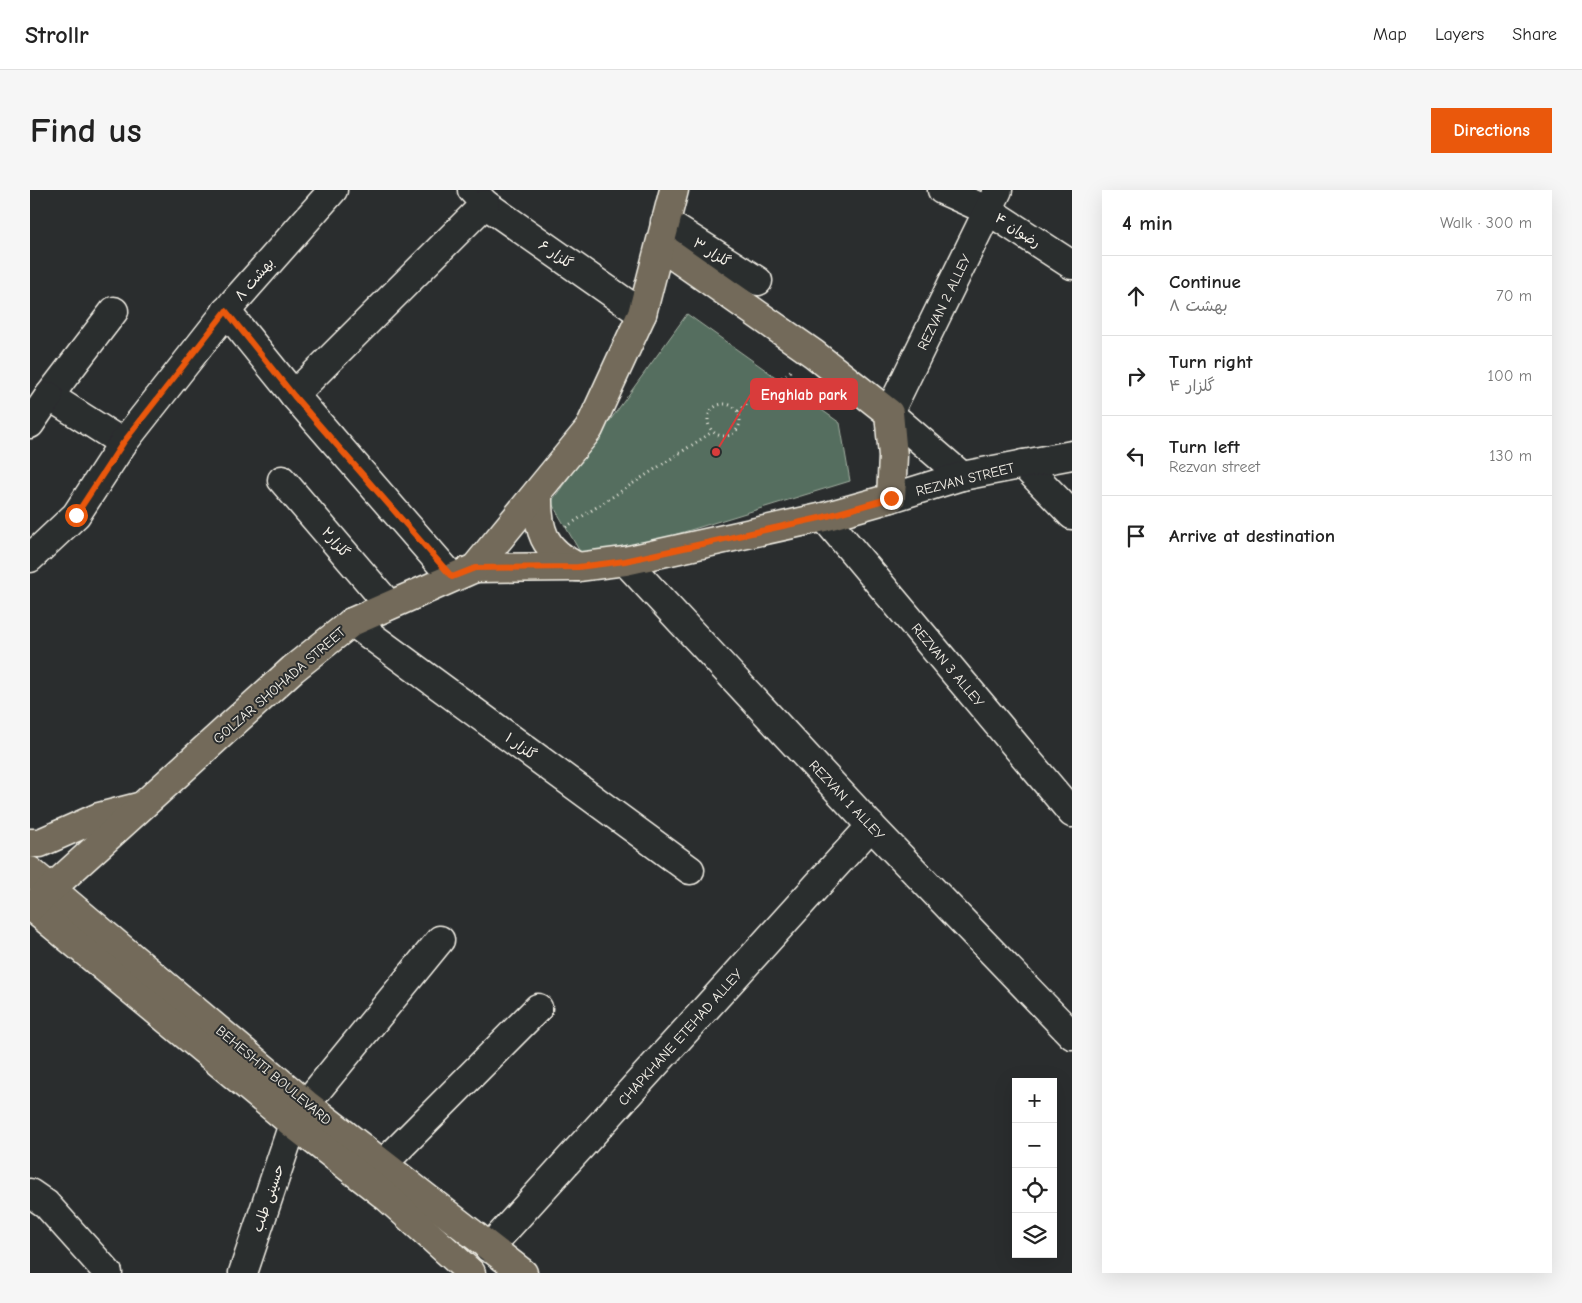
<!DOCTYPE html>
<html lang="en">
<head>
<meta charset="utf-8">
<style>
  :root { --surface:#fff; --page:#f6f6f6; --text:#222; --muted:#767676; --line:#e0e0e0; --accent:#ea580c }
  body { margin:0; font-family:"Comic Neue","Playpen Sans Arabic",sans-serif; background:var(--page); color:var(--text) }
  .controls { position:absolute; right:15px; bottom:15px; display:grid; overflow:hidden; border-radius:0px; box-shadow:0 5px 20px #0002 }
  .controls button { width:45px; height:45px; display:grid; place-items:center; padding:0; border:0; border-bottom:1px solid var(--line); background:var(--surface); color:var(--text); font:25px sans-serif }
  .stop { position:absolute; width:15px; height:15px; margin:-11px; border:4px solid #ea580c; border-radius:50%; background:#fff }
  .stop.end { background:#ea580c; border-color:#fff; box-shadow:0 1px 5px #0008 }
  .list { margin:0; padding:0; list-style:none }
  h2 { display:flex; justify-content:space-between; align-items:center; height:65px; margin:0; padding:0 20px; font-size:21px }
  h2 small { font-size:16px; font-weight:400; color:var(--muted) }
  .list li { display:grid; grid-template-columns:32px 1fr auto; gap:15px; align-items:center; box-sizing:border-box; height:80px; padding:0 20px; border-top:1px solid var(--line) }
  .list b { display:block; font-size:19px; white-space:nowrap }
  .list p { margin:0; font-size:16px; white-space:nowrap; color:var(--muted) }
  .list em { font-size:16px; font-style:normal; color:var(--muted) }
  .icon { flex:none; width:28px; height:28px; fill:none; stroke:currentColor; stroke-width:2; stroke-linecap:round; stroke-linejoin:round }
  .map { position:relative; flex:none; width:1042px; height:1083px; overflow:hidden; border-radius:0px }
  header { display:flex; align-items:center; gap:30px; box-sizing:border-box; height:70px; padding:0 25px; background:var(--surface); border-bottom:1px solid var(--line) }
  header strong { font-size:24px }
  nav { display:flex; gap:28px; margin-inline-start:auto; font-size:18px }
  .intro { display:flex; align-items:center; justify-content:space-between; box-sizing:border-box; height:120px; padding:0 30px }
  h1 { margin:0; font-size:35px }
  .button { padding:12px 22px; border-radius:0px; background:var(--accent); color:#fff; font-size:18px; font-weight:700 }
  main { display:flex; gap:30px; padding:0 30px }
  aside { flex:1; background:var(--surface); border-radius:0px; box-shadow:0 5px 20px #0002 }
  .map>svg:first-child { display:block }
</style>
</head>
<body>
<header>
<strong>Strollr</strong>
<nav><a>Map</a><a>Layers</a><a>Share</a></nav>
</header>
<div class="intro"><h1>Find us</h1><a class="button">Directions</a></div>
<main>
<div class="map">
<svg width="1042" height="1083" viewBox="0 0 1042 1083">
  <rect width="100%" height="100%" fill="#2a2d2e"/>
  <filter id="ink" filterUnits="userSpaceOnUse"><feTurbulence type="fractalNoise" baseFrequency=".02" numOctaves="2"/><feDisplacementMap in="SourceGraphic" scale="10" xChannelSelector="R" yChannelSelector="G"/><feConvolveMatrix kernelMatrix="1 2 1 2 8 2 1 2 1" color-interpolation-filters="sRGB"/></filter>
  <g filter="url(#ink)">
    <polygon fill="#546e5e" stroke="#a4b0a3" points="657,124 810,233 820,291 556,372 521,312"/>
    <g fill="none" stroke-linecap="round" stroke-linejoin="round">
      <g stroke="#f4f1e8" stroke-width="31">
        <g id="minor">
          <polyline points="442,0 455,14 612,124"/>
          <polyline points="912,0 959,21 1042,75"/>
          <polyline points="635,32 728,91"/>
          <polyline points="84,121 19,206 93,253"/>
          <polyline points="196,121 264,205 422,387"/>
          <polyline points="264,205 455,14"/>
          <polyline points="0,234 19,206"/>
          <polyline points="993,274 1042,325"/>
          <polyline points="932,286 859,223 968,0"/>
          <polyline points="252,290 359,415"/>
          <polyline points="861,308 932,286 1042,265"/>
          <polyline points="794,327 1042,623"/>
          <polyline points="0,368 46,325 93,253 204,112 303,0"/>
          <polyline points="595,371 841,636 1042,845"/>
          <polyline points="322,432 660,680"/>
          <polyline points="276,914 410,750"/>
          <polyline points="353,974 508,818"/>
          <polyline points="0,1003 16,1014 78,1083"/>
          <polyline points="459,1058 841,636"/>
          <polyline points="213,1083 263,934"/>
        </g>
      </g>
      <g stroke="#f4f1e8" stroke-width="31">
        <g id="major">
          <path d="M 508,302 C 507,340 513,360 548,377"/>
          <polyline points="445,378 548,377 595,371 794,327 861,308 863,266 859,223 784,164 630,56"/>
          <polyline points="0,653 10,653 69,627 108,617"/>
          <polyline points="0,681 276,914 493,1083"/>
          <polyline points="0,716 263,934 358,1008 441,1083"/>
          <polyline points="1,717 263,479 322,432 445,378 559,239 612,124 644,0"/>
        </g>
      </g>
      <g stroke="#f4f1e8" stroke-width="3" stroke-dasharray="1 4" stroke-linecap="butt">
        <circle cx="694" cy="230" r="16"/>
        <polyline points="708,221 763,179"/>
        <polyline points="536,337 682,242"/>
      </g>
      <use href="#minor" stroke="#2a2d2e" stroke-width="28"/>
      <use href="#major" stroke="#736b5a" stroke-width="28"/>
    </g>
  </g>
  <g fill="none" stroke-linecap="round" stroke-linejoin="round" filter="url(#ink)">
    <polyline stroke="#ea580c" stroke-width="6" points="46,325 93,253 196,121 264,206 422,387 445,378 548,377 595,371 794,327 861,308"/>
  </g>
  <g text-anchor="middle" stroke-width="4" stroke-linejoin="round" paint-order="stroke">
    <g font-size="14" fill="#f4f1e8" stroke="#2a2d2e">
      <text transform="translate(988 40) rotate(33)" y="5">رضوان ۴</text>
      <text transform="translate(682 62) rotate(32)" y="5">گلزار ۳</text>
      <text transform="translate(526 64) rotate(35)" y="5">گلزار ۶</text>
      <text transform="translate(224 89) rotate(-49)" y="5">بهشت ۸</text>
      <text transform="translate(914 112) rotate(-64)" y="5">REZVAN 2 ALLEY</text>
      <text transform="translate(935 289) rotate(-14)" y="5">REZVAN STREET</text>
      <text transform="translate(306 352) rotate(49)" y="5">گلزار۲</text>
      <text transform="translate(918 475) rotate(50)" y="5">REZVAN 3 ALLEY</text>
      <text transform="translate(249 495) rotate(-41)" y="5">GOLZAR SHOHADA STREET</text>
      <text transform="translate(491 556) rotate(36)" y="5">گلزار ۱</text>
      <text transform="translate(817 610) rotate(47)" y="5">REZVAN 1 ALLEY</text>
      <text transform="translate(650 847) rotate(-48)" y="5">CHAPKHANE ETEHAD ALLEY</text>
      <text transform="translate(244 885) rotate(40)" y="5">BEHESHTI BOULEVARD</text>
      <text transform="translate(238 1008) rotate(-71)" y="5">حسینی طلب</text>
    </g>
  </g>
  <path fill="none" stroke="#d93c3b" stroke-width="2" d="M686 262L721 204"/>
  <circle fill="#d93c3b" stroke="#2a2d2e" stroke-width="2" cx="686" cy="262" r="5"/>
  <rect fill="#d93c3b" stroke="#d93c3b" stroke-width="2" x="721" y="189" width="106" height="30" rx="5"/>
  <g font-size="15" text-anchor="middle" font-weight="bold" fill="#fff">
    <text x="774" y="210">Enghlab park</text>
  </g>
</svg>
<div class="controls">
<button>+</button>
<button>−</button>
<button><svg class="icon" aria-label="locate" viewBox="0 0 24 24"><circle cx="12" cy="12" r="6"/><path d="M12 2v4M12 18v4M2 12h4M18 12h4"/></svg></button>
<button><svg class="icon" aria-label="layers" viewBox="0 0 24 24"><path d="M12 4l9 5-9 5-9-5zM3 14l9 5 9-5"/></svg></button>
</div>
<div class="stop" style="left:46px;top:325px"></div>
<div class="stop end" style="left:861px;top:308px"></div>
</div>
<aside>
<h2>4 min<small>Walk · 300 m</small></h2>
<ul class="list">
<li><svg class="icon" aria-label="ahead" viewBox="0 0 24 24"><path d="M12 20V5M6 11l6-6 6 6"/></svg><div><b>Continue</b><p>بهشت ۸</p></div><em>70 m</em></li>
<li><svg class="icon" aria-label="right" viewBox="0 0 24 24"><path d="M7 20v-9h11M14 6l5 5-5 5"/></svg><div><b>Turn right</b><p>گلزار ۴</p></div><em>100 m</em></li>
<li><svg class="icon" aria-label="left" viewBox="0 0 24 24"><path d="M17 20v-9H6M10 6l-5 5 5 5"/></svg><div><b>Turn left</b><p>Rezvan street</p></div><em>130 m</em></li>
<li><svg class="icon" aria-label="arrive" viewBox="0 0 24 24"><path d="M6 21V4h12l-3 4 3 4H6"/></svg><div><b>Arrive at destination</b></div></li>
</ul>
</aside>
</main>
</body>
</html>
